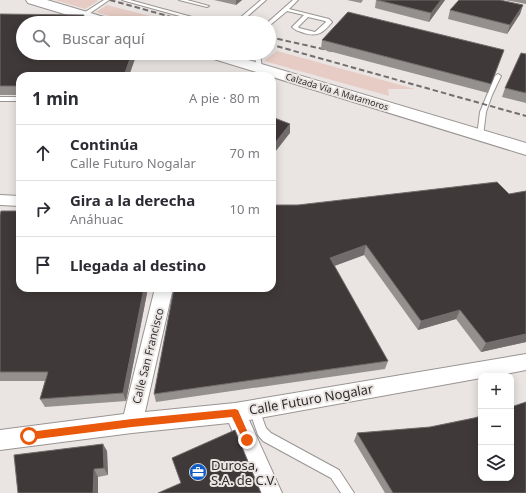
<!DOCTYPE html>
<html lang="es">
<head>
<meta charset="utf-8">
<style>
  :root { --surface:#fff; --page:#f7f7f7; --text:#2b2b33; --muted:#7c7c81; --line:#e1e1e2 }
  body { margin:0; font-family:"Noto Sans",sans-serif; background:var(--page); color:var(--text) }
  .controls { position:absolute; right:12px; bottom:12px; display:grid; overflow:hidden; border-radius:8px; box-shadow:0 2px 10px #0003 }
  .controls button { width:36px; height:36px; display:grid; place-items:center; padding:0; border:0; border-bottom:1px solid var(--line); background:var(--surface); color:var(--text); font:20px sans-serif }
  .stop { position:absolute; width:12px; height:12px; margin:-9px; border:3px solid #ea580c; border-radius:50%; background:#fff }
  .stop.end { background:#ea580c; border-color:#fff; box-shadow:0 1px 4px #0008 }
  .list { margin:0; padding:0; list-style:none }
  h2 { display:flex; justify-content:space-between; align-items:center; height:52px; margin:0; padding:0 16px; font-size:17px }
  h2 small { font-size:13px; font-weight:400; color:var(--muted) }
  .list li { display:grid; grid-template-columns:26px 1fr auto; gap:12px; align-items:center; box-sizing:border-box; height:56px; padding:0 16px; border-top:1px solid var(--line) }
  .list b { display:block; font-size:15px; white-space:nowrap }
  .list p { margin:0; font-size:13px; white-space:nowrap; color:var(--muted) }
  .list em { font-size:13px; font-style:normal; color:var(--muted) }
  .icon { flex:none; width:22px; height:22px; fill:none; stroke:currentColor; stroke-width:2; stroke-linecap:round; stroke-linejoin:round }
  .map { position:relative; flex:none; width:526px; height:493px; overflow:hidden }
  .search { position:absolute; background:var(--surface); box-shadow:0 2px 10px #0003; left:16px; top:16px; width:260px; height:44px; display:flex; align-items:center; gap:10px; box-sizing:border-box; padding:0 14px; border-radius:22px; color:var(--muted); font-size:15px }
  .panel { position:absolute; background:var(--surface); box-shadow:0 2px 10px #0003; left:16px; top:72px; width:260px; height:220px; border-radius:12px }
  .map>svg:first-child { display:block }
</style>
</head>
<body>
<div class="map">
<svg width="526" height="493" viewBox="0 0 526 493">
  <rect width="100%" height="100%" fill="#eae5e3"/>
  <g fill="#e6ccc4">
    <polygon points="55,0 96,0 98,1 85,9"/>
    <polygon points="107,5 177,23 134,23 96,12"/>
    <polygon points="277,51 415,89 388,89 389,96 264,61"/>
  </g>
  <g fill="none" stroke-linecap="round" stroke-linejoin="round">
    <g stroke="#999492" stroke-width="2">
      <g id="lane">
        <polygon points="104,0 109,0 86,16 82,16 82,14"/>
        <polygon points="122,0 130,0 214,23 205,23"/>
        <polygon points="179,0 187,0 209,6 207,7"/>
        <polygon points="261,0 266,0 240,23 234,23"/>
        <path d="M 293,0 L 298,0 L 289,9 L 329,19 L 332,22 C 323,33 318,37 304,33 C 299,31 296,31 292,27 L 304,15 L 287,11 L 269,26 L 269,23 L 267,23 ZM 308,17 L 325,21 L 326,22 L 315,32 L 299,28 L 298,27 Z"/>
        <polygon points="254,53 260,53 262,69 257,68"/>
        <polygon points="498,74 501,76 492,95 486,112 483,136 482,137 478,137 477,136 480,112 495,76"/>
        <rect x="0" y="97" width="20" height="4"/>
        <polygon points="254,404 258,406 266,428 271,433 339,470 354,493 341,493 331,478 263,441 258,435 249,409 250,406"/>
      </g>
    </g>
    <g stroke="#999492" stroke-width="2">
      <g id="street">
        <polygon points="0,195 20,196 20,206 0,205"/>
        <polygon points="155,288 173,288 145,412 235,403 526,354 526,370 495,376 481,376 481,378 249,420 282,493 260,493 229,423 132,433 0,450 0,430 124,414"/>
      </g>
    </g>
    <g stroke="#999492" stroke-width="2">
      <g id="secondary">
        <polygon points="26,0 47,0 114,20 116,23 94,23 28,3"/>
        <polygon points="201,53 225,53 526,143 526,155 204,56"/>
      </g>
    </g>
    <use href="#lane" fill="#fff" fill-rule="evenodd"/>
    <use href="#street" fill="#fff" fill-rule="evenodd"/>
    <use href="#secondary" fill="#fff" fill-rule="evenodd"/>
    <g stroke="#716e6d" stroke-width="2" stroke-dasharray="5.5 3" stroke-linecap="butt">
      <polyline points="110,0 193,23"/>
      <polyline points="269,37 332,51"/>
      <polyline points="269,44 526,116"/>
    </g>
  </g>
  <g fill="#94908e">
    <polygon points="214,0 242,0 236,5"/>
    <polygon points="347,0 363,0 361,3"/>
    <polygon points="376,0 445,0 429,22 375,8"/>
    <polygon points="505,0 526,0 526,4"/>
    <polygon points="523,5 520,14 507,34 448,19 450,10"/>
    <polygon points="0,14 23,53 134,53 135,59 20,76 20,95 0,95"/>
    <polygon points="322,40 504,50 488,93 321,49"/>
    <polygon points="526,54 526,103 502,97 505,88"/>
    <polygon points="526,191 526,342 481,352 456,319 418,330 364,255 334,266 388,361 385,369 156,402 154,394 298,205 509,194"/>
    <polygon points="0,215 20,288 148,288 126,401 45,407 40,399 45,381 0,381"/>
    <polygon points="474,418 526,493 385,493 354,441 357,433 430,427"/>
    <polygon points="107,451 108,475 18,493"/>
  </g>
  <g fill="#726d6c">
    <polygon points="236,0 242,0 236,5"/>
    <polygon points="441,0 445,0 429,22 431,13"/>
    <polygon points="523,5 520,14 507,34 510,25"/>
    <polygon points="84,15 86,23 80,23"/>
    <polygon points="132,53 134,53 135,59 129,76 124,76"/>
    <polygon points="290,124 290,133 272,156 272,147"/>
    <polygon points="366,245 364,255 329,268 330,258"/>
    <polygon points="144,288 148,288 126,401 123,393"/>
    <polygon points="460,310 456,319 418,330 421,321"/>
    <polygon points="526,334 526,342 481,352 486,343"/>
    <polygon points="103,444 107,451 108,475 104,468"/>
    <polygon points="94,469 98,477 98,493 93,493"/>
  </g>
  <g fill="#3f3a39" stroke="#726d6c">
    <polygon points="377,0 441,0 431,13"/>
    <polygon points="459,0 500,0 523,5 510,25 450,10"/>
    <polygon points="348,12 504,50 491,84 322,40"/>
    <polygon points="0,14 84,15 80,23 23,23 23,53 132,53 124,76 20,76 20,86 0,86"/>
    <polygon points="521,53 526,54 526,93 505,88"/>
    <polygon points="272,117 290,124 272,147"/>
    <polygon points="497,182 509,194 526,191 526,334 486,343 460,310 421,321 366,245 330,258 388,361 154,394 174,288 272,288 272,205 298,205"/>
    <polygon points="1,211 20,211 20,288 144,288 123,393 40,399 48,372 0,372 0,215"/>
    <polygon points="526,402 526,493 393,493 357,433 430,427 474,418 481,416 481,478 511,478 511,407"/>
    <polygon points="235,430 261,493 158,493 181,483 172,458"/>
    <polygon points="103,444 104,468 94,469 93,493 18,493 14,455"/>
  </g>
  <polygon fill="#ea580c" points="235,409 238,410 251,440 250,442 247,444 244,442 232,417 132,427 29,440 26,439 25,436 26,433 29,432 132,419"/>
  <defs>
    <g id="office-disc" transform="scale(0.9)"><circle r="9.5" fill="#0e5dc7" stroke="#eae5e3"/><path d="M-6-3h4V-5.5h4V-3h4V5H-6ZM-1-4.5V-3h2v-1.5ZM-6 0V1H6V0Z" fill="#fff"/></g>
  </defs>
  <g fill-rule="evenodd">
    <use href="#office-disc" x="198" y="472"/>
  </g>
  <g text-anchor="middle" stroke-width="4" stroke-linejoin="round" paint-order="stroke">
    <g font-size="9" fill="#2f2d2c" stroke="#eae5e3">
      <text transform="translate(337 92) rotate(17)" y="3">Calzada Vía A Matamoros</text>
    </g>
    <g font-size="11" fill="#2f2d2c" stroke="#eae5e3">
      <text transform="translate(148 356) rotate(-76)" y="4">Calle San Francisco</text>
    </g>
    <g font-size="13" fill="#2f2d2c" stroke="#eae5e3">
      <text transform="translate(311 399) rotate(-10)" y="5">Calle Futuro Nogalar</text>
    </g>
    <g font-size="13" fill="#2f2d2c" stroke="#eae5e3" text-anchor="start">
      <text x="211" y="470">Durosa,<tspan x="211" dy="15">S.A. de C.V.</tspan></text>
    </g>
  </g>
</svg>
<div class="controls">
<button>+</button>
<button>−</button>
<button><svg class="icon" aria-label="layers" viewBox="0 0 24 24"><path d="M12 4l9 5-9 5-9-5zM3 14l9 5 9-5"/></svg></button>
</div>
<div class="stop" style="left:29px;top:436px"></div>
<div class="stop end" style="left:247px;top:440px"></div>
<div class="search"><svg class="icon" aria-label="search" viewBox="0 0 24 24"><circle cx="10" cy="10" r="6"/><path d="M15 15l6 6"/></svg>Buscar aquí</div>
<section class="panel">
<h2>1 min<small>A pie · 80 m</small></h2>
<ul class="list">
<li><svg class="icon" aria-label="ahead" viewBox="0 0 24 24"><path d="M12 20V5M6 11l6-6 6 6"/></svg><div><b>Continúa</b><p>Calle Futuro Nogalar</p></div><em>70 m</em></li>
<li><svg class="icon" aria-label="right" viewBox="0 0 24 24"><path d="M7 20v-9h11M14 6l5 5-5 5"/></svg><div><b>Gira a la derecha</b><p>Anáhuac</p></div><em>10 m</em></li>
<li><svg class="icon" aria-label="arrive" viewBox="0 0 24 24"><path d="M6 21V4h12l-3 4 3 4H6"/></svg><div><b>Llegada al destino</b></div></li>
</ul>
</section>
</div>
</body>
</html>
